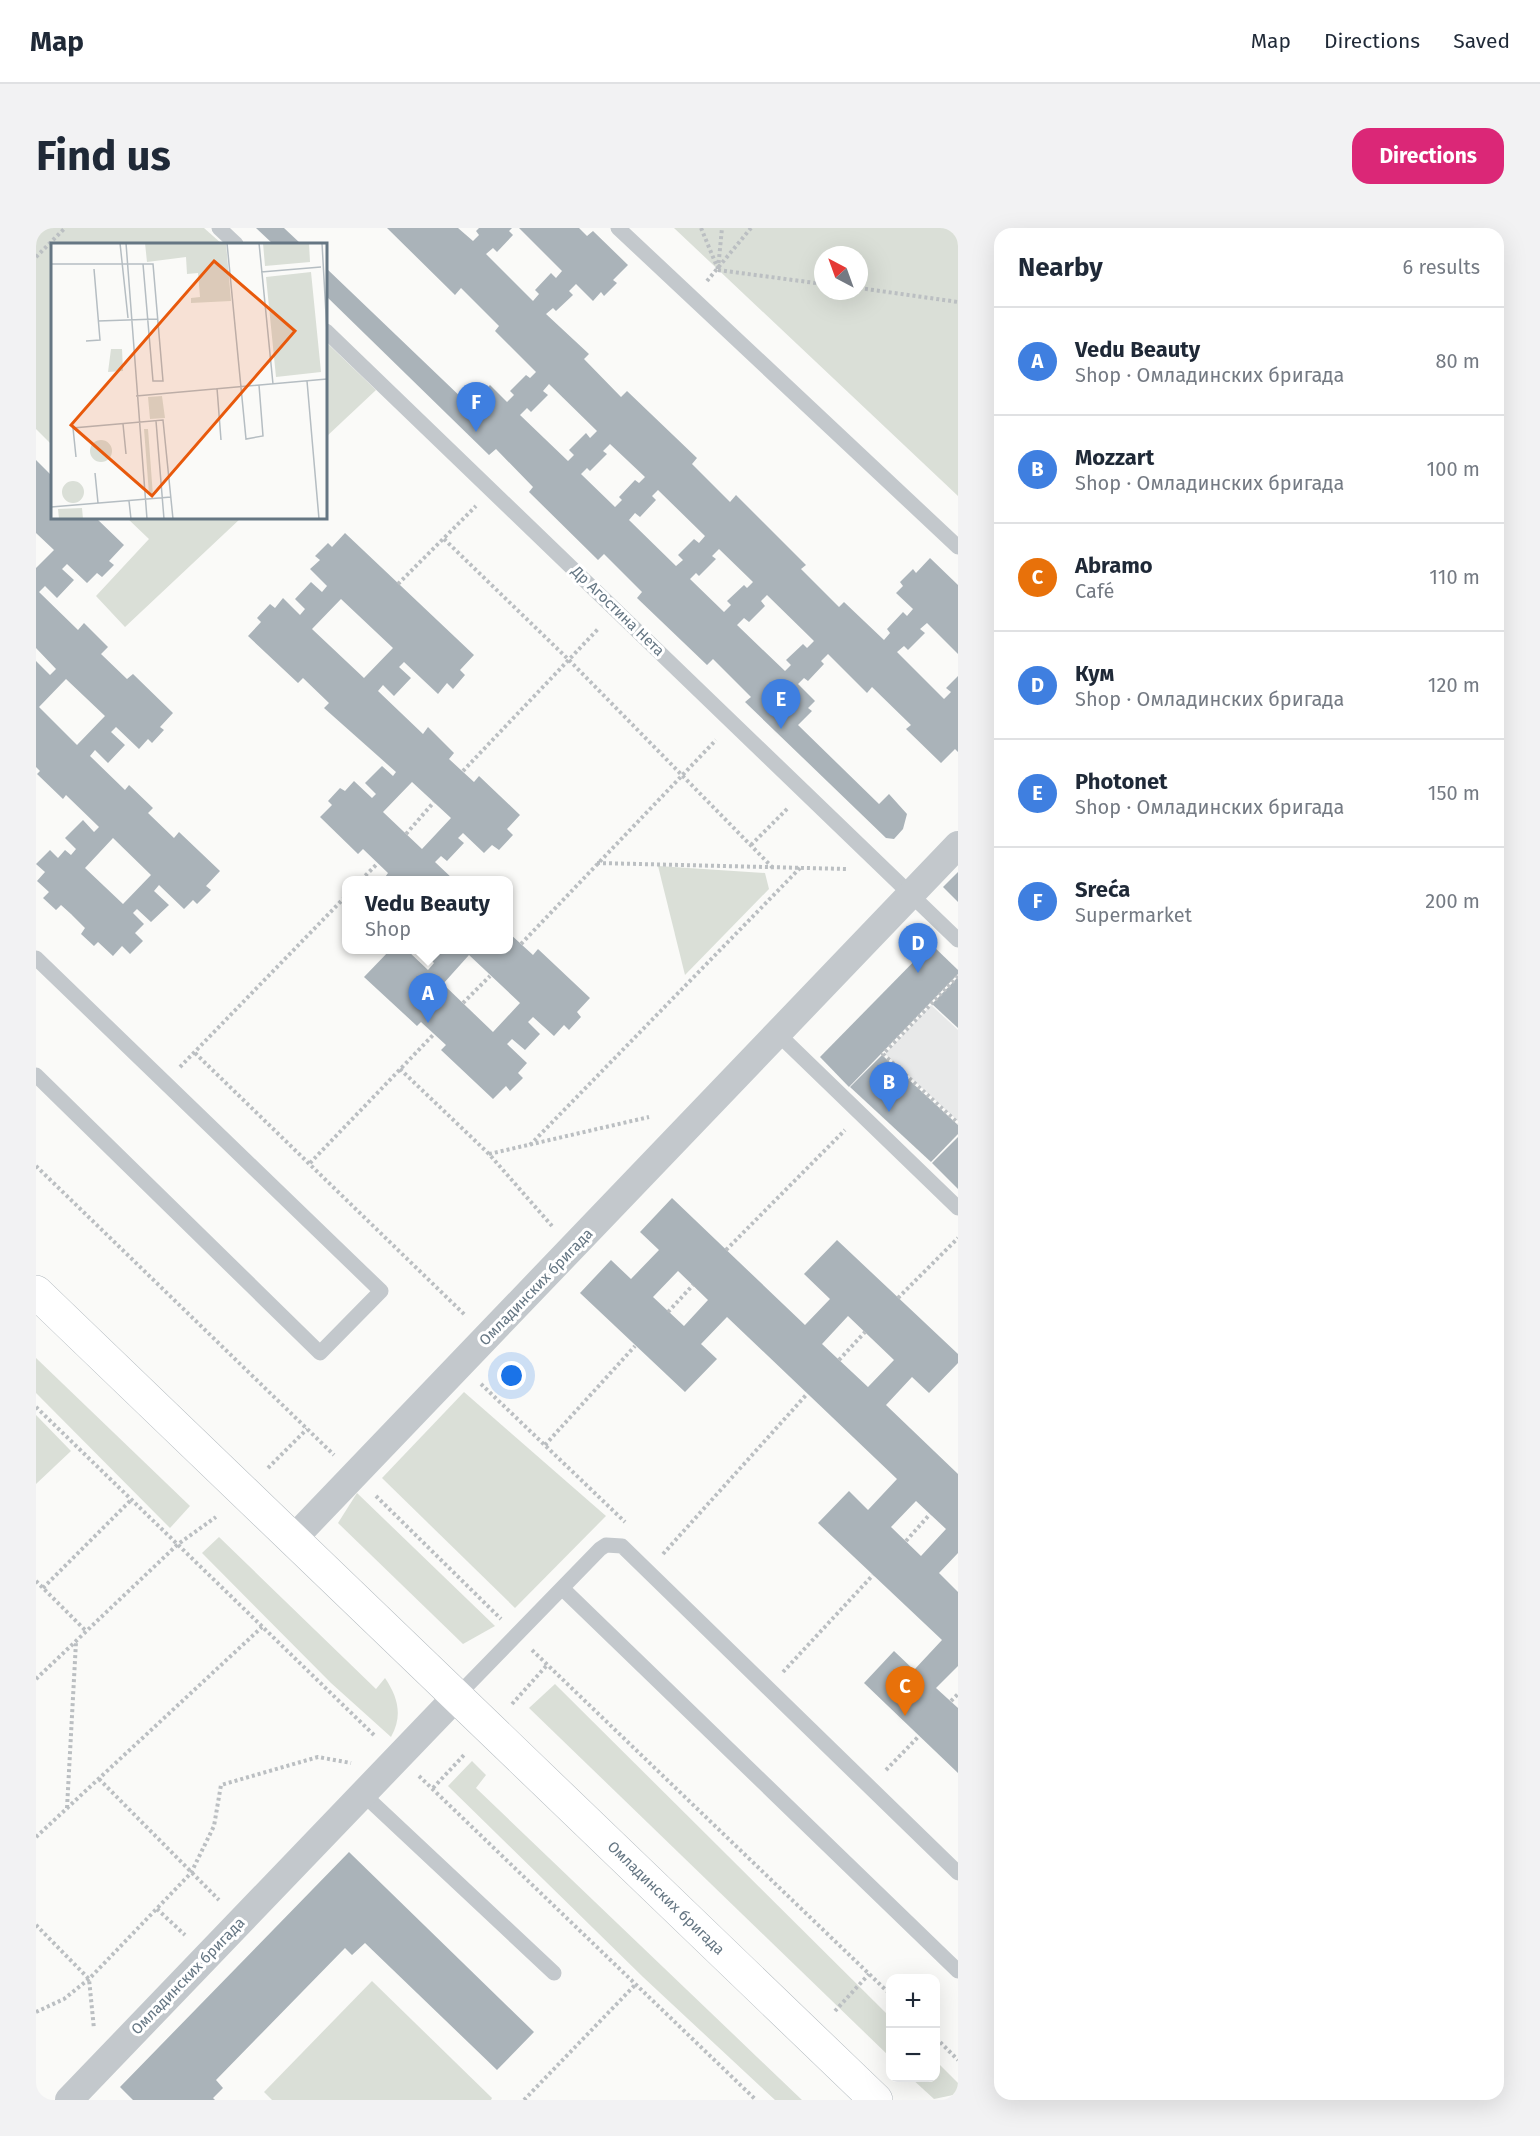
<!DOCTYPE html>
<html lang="en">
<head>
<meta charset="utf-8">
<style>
  :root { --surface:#fff; --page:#f2f2f3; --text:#1f2937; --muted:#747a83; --line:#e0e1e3; --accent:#db2777 }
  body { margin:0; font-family:"Fira Sans",sans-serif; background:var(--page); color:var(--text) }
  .controls { position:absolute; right:18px; bottom:18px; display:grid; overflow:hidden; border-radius:12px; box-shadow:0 6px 24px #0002 }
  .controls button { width:54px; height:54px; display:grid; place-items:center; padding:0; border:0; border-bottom:2px solid var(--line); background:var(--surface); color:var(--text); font:30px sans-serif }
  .compass { position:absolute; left:778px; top:18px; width:54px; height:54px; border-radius:50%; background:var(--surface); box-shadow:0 6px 24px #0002; rotate:319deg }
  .you { position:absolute; left:476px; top:1148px; width:21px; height:21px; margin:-15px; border:4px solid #fff; border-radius:50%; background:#1a73e8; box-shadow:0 0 0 9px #1a73e833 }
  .badge { display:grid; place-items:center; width:39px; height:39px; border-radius:50%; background:var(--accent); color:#fff; font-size:20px; font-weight:700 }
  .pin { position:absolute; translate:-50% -50px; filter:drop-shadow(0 2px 3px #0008) }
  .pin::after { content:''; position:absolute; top:32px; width:21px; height:18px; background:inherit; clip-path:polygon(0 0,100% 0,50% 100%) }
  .popup { position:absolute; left:306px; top:648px; width:171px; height:78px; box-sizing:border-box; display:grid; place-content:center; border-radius:12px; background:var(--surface); filter:drop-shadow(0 2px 4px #0005); font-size:20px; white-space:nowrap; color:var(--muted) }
  .popup b { font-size:22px; color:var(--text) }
  .popup::after { content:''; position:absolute; left:50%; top:100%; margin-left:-12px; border:12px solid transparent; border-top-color:var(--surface) }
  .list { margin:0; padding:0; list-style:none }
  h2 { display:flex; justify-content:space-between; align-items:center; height:78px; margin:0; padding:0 24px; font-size:26px }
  h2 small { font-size:20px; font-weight:400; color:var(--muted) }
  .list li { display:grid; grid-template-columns:39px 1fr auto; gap:18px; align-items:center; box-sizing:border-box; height:108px; padding:0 24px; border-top:2px solid var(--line) }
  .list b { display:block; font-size:22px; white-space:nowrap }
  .list p { margin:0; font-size:20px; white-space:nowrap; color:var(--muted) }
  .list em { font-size:20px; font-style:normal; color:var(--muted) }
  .map { position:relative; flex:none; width:922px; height:1872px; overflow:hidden; border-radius:18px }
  header { display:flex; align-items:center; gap:36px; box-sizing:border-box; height:84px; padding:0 30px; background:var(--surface); border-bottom:2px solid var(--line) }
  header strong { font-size:28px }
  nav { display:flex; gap:33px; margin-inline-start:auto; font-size:21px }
  .intro { display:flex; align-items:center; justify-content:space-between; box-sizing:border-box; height:144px; padding:0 36px }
  h1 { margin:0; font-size:42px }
  .button { padding:15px 27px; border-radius:18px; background:var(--accent); color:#fff; font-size:21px; font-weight:700 }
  main { display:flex; gap:36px; padding:0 36px }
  aside { flex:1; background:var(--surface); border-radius:18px; box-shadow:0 6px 24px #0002 }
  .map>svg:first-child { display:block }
</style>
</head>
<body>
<header>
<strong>Map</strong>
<nav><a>Map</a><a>Directions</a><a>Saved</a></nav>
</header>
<div class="intro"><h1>Find us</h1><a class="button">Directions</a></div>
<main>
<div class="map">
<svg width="922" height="1872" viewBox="0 0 922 1872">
  <rect width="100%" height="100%" fill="#fafaf8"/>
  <polygon fill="#e8e9e9" points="895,777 922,802 922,893 849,826"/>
  <g fill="#dadfd7" fill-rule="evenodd">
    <polygon points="0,0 168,0 186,16 16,16 16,217 0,201"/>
    <path d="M 638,0 L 922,0 L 922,268 ZM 787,27 L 823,27 L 823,63 L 787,63 Z"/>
    <polygon points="290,114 340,162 290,209"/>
    <polygon points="91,290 205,290 89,399 60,368 113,311"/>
    <polygon points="622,638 729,645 733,661 649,747"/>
    <polygon points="0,1130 154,1278 134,1300 0,1165"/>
    <polygon points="428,1164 570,1288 479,1380 346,1250"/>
    <polygon points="0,1187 35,1223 0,1256"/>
    <polygon points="321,1265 459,1398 427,1416 302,1295"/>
    <path d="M 183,1309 L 340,1461 L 349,1450 C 362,1469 367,1488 355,1509 L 295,1455 L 166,1325 Z"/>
    <polygon points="519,1456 854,1789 854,1829 493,1480"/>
    <polygon points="436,1533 450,1547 440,1560 766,1872 739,1872 607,1749 412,1558"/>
    <polygon points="336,1753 456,1870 455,1872 236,1872 228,1864"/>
    <polygon points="900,1833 922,1855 922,1866 898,1871 875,1850 900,1850"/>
  </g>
  <g fill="#aab3b9" fill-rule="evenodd">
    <polygon points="220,0 248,0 265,16 237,16"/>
    <path d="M 351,0 L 422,0 L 437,13 L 443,7 L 440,3 L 443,0 L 476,0 L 473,3 L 477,7 L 461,24 L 457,20 L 450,26 L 497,73 L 503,66 L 499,62 L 515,45 L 520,50 L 526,43 L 483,0 L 543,0 L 551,8 L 557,3 L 592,37 L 577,52 L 581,55 L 568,68 L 565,64 L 557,73 L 540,56 L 533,63 L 537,67 L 520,83 L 517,80 L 510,86 L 553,126 L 548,131 L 585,169 L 591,163 L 661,230 L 656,236 L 694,274 L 700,267 L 770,337 L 765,341 L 803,379 L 808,374 L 848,412 L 854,405 L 851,401 L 867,384 L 871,388 L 877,381 L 860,365 L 867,358 L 864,354 L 877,341 L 880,345 L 894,330 L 922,357 L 922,426 L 891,395 L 884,401 L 889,405 L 872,422 L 868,418 L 861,424 L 908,471 L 915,464 L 910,460 L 922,448 L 922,524 L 919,521 L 905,535 L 870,501 L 875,497 L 836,459 L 831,465 L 792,426 L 785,433 L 788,436 L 772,453 L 768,450 L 762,456 L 779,473 L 772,480 L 776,483 L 762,497 L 843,576 L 853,566 L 871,586 L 867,601 L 858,611 L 850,610 L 709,474 L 715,469 L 677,431 L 671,437 L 601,370 L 606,364 L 568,326 L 562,332 L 493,264 L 497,259 L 460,221 L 453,227 L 290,68 L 290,40 L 430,174 L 442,162 L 446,165 L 454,157 L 471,174 L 478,167 L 474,163 L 490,147 L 494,150 L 500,144 L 459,103 L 463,98 L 425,60 L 419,67 ZM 513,156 L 561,203 L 554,210 L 550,205 L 533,222 L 538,227 L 532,233 L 484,187 L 491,180 L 495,184 L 512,167 L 507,163 ZM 574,216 L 609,249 L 603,255 L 599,252 L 583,269 L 586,272 L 579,279 L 545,246 L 551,240 L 554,243 L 571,226 L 567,223 ZM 622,262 L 669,308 L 663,315 L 658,311 L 642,327 L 647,332 L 640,338 L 593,292 L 599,285 L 604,289 L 620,272 L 616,268 ZM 683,321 L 717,354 L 711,360 L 708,357 L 691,373 L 695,377 L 688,384 L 654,351 L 660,345 L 663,348 L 680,331 L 676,328 ZM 731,367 L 778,413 L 771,420 L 767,416 L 750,432 L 755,437 L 749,443 L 701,397 L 708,390 L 713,394 L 729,378 L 725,373 Z"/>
    <path d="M 0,232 L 16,248 L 16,290 L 60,290 L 88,317 L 73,333 L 78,337 L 66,349 L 61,345 L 51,355 L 31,336 L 26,341 L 38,352 L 21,370 L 9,358 L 3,364 L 42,402 L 48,395 L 72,419 L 65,426 L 91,451 L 97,446 L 137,485 L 124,499 L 128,502 L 116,515 L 112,511 L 103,521 L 80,499 L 75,504 L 89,517 L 72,535 L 59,522 L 54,528 L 89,562 L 93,557 L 117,580 L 112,585 L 138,610 L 143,604 L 184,643 L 170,658 L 175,662 L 161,676 L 157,672 L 148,681 L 123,657 L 118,663 L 133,677 L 115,694 L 101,681 L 97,685 L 108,696 L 99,705 L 107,713 L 94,726 L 86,718 L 77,728 L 62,714 L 58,718 L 45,706 L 49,700 L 35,686 L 25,677 L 20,682 L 7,670 L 13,664 L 1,653 L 9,644 L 0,636 L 14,622 L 22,630 L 29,622 L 35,627 L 40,621 L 29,610 L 47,592 L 58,604 L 63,599 L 30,567 L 27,571 L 1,546 L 4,543 L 0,539 L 0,433 L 14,447 L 20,441 L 0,420 L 0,340 L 18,322 L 0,305 ZM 30,451 L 69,488 L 41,517 L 3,479 ZM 77,610 L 115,647 L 87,676 L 49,640 Z"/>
    <path d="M 309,305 L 438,427 L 424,442 L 429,447 L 417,461 L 411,455 L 402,466 L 368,434 L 363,439 L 375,450 L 358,468 L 347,457 L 342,463 L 387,506 L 392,499 L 418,525 L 413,531 L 438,554 L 443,548 L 484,587 L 471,601 L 477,607 L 463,622 L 456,617 L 448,625 L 427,605 L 422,610 L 428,615 L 411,633 L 405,628 L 399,634 L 418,652 L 347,652 L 352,645 L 327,621 L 322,626 L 284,589 L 296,577 L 292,573 L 304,560 L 309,563 L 318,553 L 336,570 L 340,566 L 329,555 L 346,538 L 357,548 L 360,544 L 288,480 L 293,475 L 267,450 L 262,455 L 212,408 L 225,394 L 221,390 L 234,376 L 239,380 L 247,370 L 264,387 L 269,381 L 259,371 L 275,354 L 286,364 L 291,358 L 274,341 L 284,332 L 279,328 L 292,315 L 296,319 ZM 305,371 L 357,420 L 328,450 L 276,401 ZM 376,554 L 415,590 L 386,621 L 347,584 Z"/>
    <polygon points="922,644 922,674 907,659"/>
    <path d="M 473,705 L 497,727 L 502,721 L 554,770 L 541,784 L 545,789 L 533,802 L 528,797 L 518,808 L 497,789 L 492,794 L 504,806 L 489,822 L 476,811 L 471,816 L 491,835 L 482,845 L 487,850 L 474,863 L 470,858 L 457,871 L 405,822 L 410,817 L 385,794 L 381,798 L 328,749 L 354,722 L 371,722 L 392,742 L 398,735 L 389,726 L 393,722 L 473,722 ZM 433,727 L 484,775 L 457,804 L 407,756 Z"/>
    <polygon points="895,716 922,742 922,746 813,859 784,829"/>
    <polygon points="922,749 922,800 896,776"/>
    <polygon points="846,827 922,897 922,906 895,934 814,859"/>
    <polygon points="922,909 922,961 896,935"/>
    <path d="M 636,970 L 769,1097 L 794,1071 L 768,1046 L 801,1012 L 922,1126 L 922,1135 L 893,1165 L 876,1149 L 850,1177 L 922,1246 L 922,1325 L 903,1345 L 922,1364 L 922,1438 L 900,1460 L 922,1480 L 922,1545 L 828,1455 L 858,1423 L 878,1442 L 906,1412 L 782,1295 L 813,1263 L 832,1282 L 861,1251 L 691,1089 L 665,1116 L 681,1131 L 649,1164 L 544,1065 L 575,1032 L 595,1051 L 623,1022 L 604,1004 ZM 642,1043 L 672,1072 L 648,1098 L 617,1069 ZM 812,1088 L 858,1132 L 832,1159 L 786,1116 ZM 880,1273 L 910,1301 L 885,1328 L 855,1299 Z"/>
    <polygon points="313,1624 498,1804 461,1842 329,1715 316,1727 309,1720 180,1852 187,1860 177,1870 179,1872 97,1872 84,1859"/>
  </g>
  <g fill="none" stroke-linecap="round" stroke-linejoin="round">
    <g stroke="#b3babf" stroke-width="34">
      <polyline id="secondary" points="0,1064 840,1872"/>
    </g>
    <g stroke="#bbbfc2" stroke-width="4" stroke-dasharray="3 3" stroke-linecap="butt">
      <polyline points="665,0 682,41"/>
      <polyline points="0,29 29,0"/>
      <polyline points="682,41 686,0"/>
      <polyline points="682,42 787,56"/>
      <polyline points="671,53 715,0"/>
      <polyline points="823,60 922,74"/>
      <polyline points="408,311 533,432 737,640"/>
      <polyline points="362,356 440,278"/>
      <polyline points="427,543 563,400"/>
      <polyline points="370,606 398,574"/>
      <polyline points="715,617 752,580"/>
      <polyline points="561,635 812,641"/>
      <polyline points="325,652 341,636"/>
      <polyline points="485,716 680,512"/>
      <polyline points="922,748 847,826 922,895"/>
      <polyline points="427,775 454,748"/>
      <polyline points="159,825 430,1088"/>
      <polyline points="144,839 311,667"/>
      <polyline points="364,841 453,926 516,998"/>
      <polyline points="494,917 764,640"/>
      <polyline points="453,926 613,889"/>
      <polyline points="274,935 398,806"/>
      <polyline points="0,938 298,1227"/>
      <polyline points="690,1022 809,902"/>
      <polyline points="862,1070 922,1010"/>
      <polyline points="632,1084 657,1057"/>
      <polyline points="803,1132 829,1104"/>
      <polyline points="445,1156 589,1294"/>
      <polyline points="0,1179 340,1509"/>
      <polyline points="509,1217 599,1118"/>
      <polyline points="232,1240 271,1201"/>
      <polyline points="340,1268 465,1391"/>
      <polyline points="870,1313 894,1286"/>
      <polyline points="627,1326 771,1166"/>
      <polyline points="0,1353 50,1403"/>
      <polyline points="7,1360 95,1272"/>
      <polyline points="496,1422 855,1767"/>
      <polyline points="747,1444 837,1347"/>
      <polyline points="0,1451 141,1317 180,1289"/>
      <polyline points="915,1473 922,1466"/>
      <polyline points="476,1476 512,1436"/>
      <polyline points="850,1542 883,1508"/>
      <polyline points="383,1548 720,1872"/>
      <polyline points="63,1551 183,1672"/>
      <polyline points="397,1560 428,1527"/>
      <polyline points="31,1580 40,1414"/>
      <polyline points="0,1609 226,1399"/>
      <polyline points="121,1681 149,1707"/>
      <polyline points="0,1697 53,1751 58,1801"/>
      <polyline points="799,1783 833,1746"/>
      <polyline points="0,1784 28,1771 53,1751 155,1645 178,1598 185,1557 282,1529 315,1535"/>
      <polyline points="900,1810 922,1832"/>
      <polyline points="488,1872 599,1757"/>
    </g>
    <g stroke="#c3c8cc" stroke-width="15">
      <polyline points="183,0 200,16"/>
      <polyline points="582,0 922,319"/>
      <polyline points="290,103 922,712"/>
      <polyline points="0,730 345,1063 284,1125 0,847"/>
      <polyline points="740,804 922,980"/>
      <polyline points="527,1361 922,1743"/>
      <polyline points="420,1469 564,1321 570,1317 586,1318 922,1645"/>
      <polyline points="327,1566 518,1745"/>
    </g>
    <g stroke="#c3c8cc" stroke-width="28">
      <polyline points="257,1311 922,617"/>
      <polyline points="33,1872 420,1469"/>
    </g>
    <use href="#secondary" stroke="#fff" stroke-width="33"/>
  </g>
  <g text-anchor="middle" stroke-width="6" stroke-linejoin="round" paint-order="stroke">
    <g font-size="15" fill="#657683" stroke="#fff">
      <text transform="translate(582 383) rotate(44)" y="5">Др Агостина Нета</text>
      <text transform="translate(500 1059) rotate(-46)" y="5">Омладинских бригада</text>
      <text transform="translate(630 1670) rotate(44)" y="5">Омладинских бригада</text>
      <text transform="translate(152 1748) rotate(-46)" y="5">Омладинских бригада</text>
    </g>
  </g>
  <g transform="translate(15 15)">
    <rect width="276" height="276" fill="#fafaf8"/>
    <path d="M 94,0 L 175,0 L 180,58 L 140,60 L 140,55 L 149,54 L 147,30 L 136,31 L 135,14 L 96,19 ZM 212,0 L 258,0 L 259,19 L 214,23 ZM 260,29 L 270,129 L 225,134 L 215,34 ZM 60,106 L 71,106 L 72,128 L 57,129 ZM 111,153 L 114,175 L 99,176 L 97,154 ZM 93,186 L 97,186 L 102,253 L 98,251 ZM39 208a11 11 0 1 1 22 0a11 11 0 1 1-22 0ZM11 249a11 11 0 1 1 22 0a11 11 0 1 1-22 0ZM 31,265 L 32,276 L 8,276 L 7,266 Z" fill="#dadfd7"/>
    <path fill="none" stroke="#b5bdc2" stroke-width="1.5" d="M 69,0 L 77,75M 75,0 L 96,276M 176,0 L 195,196 L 212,193 L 208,142M 208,0 L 222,141M 271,0 L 276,89M 0,21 L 102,21 L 112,138 L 102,138 L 92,21M 210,29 L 270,24M 47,78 L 106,76M 35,98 L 49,97 L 43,26M 256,138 L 268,276M 166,145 L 170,197M 85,153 L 276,136M 105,178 L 113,276M 72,181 L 75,211M 25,214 L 22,185 L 112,177 L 122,276M 44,230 L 47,260M 78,258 L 80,276M 0,264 L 120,254"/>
    <path fill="#e8590c" fill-opacity="0.15" stroke="#e8590c" stroke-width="3" d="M 163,18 L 244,88 L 101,253 L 20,182 Z"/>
    <rect width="276" height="276" fill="none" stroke="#657683" stroke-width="3"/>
  </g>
</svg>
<div class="controls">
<button>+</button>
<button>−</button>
</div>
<svg class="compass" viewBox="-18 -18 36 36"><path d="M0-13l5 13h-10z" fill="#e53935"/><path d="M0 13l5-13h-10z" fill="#747a83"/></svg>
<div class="you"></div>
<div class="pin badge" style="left:392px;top:795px;background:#3f7fe0">A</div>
<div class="popup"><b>Vedu Beauty</b>Shop</div>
<div class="pin badge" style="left:853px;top:884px;background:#3f7fe0">B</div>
<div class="pin badge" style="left:869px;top:1488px;background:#e8710a">C</div>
<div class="pin badge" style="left:882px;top:745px;background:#3f7fe0">D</div>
<div class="pin badge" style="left:745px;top:501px;background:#3f7fe0">E</div>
<div class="pin badge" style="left:440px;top:204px;background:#3f7fe0">F</div>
</div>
<aside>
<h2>Nearby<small>6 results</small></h2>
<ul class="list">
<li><span class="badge" style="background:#3f7fe0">A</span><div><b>Vedu Beauty</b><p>Shop · Омладинских бригада</p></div><em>80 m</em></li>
<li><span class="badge" style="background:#3f7fe0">B</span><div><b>Mozzart</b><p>Shop · Омладинских бригада</p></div><em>100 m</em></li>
<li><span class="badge" style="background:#e8710a">C</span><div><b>Abramo</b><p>Café</p></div><em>110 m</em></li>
<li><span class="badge" style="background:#3f7fe0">D</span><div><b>Кум</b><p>Shop · Омладинских бригада</p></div><em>120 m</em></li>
<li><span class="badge" style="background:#3f7fe0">E</span><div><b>Photonet</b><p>Shop · Омладинских бригада</p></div><em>150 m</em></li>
<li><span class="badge" style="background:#3f7fe0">F</span><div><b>Sreća</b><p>Supermarket</p></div><em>200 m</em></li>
</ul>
</aside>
</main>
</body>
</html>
